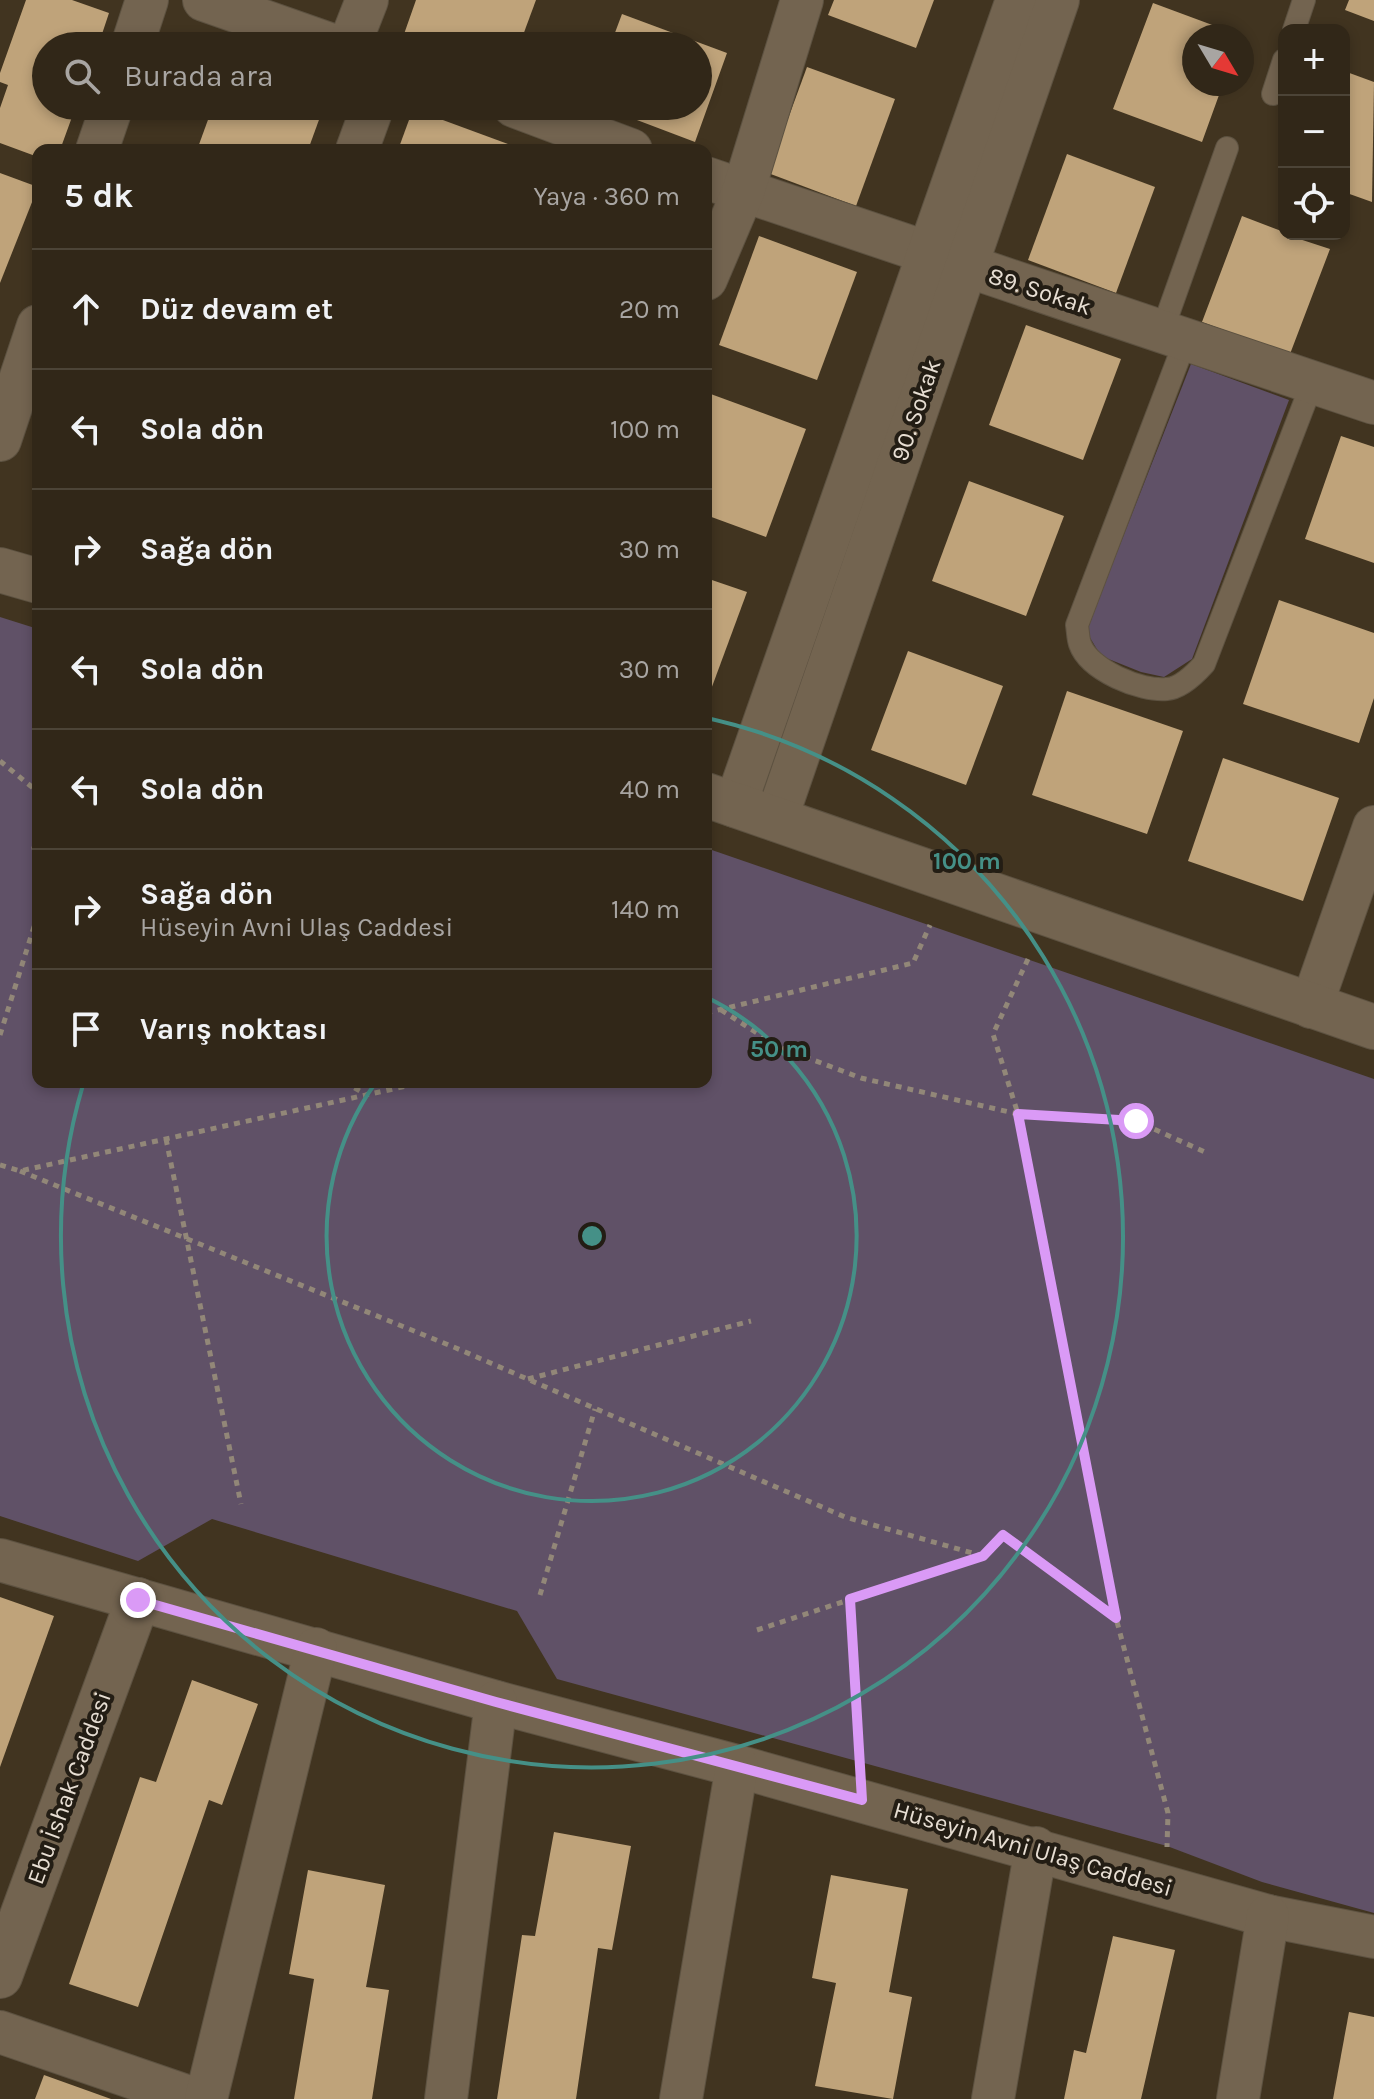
<!DOCTYPE html>
<html lang="tr">
<head>
<meta charset="utf-8">
<style>
  :root { --surface:#312718; --page:#3d3325; --text:#f1f3f6; --muted:#a8a5a2; --line:#4c4437 }
  body { margin:0; font-family:Karla,sans-serif; background:var(--page); color:var(--text) }
  .controls { position:absolute; right:24px; top:24px; display:grid; overflow:hidden; border-radius:16px; box-shadow:0 4px 12px #0003 }
  .controls button { width:72px; height:72px; display:grid; place-items:center; padding:0; border:0; border-bottom:2px solid var(--line); background:var(--surface); color:var(--text); font:40px sans-serif }
  .compass { position:absolute; left:1182px; top:24px; width:72px; height:72px; border-radius:50%; background:var(--surface); box-shadow:0 4px 12px #0003; rotate:128deg }
  .stop { position:absolute; width:24px; height:24px; margin:-18px; border:6px solid #da9af6; border-radius:50%; background:#fff }
  .stop.end { background:#da9af6; border-color:#fff; box-shadow:0 2px 8px #0008 }
  .list { margin:0; padding:0; list-style:none }
  h2 { display:flex; justify-content:space-between; align-items:center; height:104px; margin:0; padding:0 32px; font-size:34px }
  h2 small { font-size:26px; font-weight:400; color:var(--muted) }
  .list li { display:grid; grid-template-columns:52px 1fr auto; gap:24px; align-items:center; box-sizing:border-box; height:120px; padding:0 32px; border-top:2px solid var(--line) }
  .list b { display:block; font-size:30px; white-space:nowrap }
  .list p { margin:0; font-size:26px; white-space:nowrap; color:var(--muted) }
  .list em { font-size:26px; font-style:normal; color:var(--muted) }
  .icon { flex:none; width:44px; height:44px; fill:none; stroke:currentColor; stroke-width:2; stroke-linecap:round; stroke-linejoin:round }
  .map { position:relative; flex:none; width:1374px; height:2099px; overflow:hidden }
  .search { position:absolute; background:var(--surface); box-shadow:0 4px 12px #0003; left:32px; top:32px; width:680px; height:88px; display:flex; align-items:center; gap:20px; box-sizing:border-box; padding:0 28px; border-radius:44px; color:var(--muted); font-size:30px }
  .panel { position:absolute; background:var(--surface); box-shadow:0 4px 12px #0003; left:32px; top:144px; width:680px; height:944px; border-radius:16px }
  .map>svg:first-child { display:block }
</style>
</head>
<body>
<div class="map">
<svg width="1374" height="2099" viewBox="0 0 1374 2099">
  <rect width="100%" height="100%" fill="#413420"/>
  <g fill="#605167">
    <polygon points="1191,364 1289,400 1192,659 1164,677 1141,672 1101,656 1086,631"/>
    <polygon points="0,617 38,629 38,1082 706,1082 706,848 1374,1079 1374,1913 1262,1882 1167,1846 557,1679 517,1611 212,1519 138,1561 0,1516"/>
  </g>
  <g fill="#bfa37a">
    <polygon points="26,0 72,0 109,13 98,46 46,46 46,106 76,106 60,150 38,150 38,157 0,143 0,108 8,85 0,82 0,73"/>
    <polygon points="416,0 536,0 519,46 427,46 403,37"/>
    <polygon points="834,0 934,0 916,48 828,15"/>
    <polygon points="1349,0 1374,0 1374,21 1345,10"/>
    <polygon points="1153,3 1242,36 1194,36 1194,84 1223,84 1202,142 1113,109"/>
    <polygon points="622,14 727,53 695,142 600,106 698,106 698,46 610,46"/>
    <polygon points="807,67 895,99 856,206 768,173"/>
    <polygon points="1344,71 1374,82 1372,202 1344,192"/>
    <polygon points="213,106 324,106 308,150 197,150"/>
    <polygon points="413,109 511,145 509,150 398,150"/>
    <polygon points="1067,154 1155,187 1116,293 1028,260"/>
    <polygon points="0,173 38,187 0,283"/>
    <polygon points="1242,216 1284,232 1284,234 1330,249 1290,354 1202,322"/>
    <polygon points="759,236 857,272 817,380 719,345"/>
    <polygon points="1026,325 1121,359 1083,460 989,425"/>
    <polygon points="708,393 806,429 766,537 706,515 706,400"/>
    <polygon points="1341,436 1374,447 1374,563 1305,539"/>
    <polygon points="969,481 1064,516 1026,616 932,581"/>
    <polygon points="706,578 747,592 706,703"/>
    <polygon points="1279,600 1374,633 1374,698 1359,743 1243,704"/>
    <polygon points="908,651 1003,686 966,785 871,750"/>
    <polygon points="1067,691 1183,731 1147,834 1032,795"/>
    <polygon points="1223,758 1339,798 1303,901 1188,861"/>
    <polygon points="0,1597 54,1616 0,1767"/>
    <polygon points="192,1680 258,1704 222,1805 209,1800 138,2007 69,1984 140,1777 156,1782"/>
    <polygon points="554,1832 631,1846 612,1950 598,1948 576,2099 497,2099 522,1935 535,1936"/>
    <polygon points="308,1870 385,1885 366,1987 389,1990 372,2099 294,2099 314,1979 289,1974"/>
    <polygon points="831,1875 908,1889 889,1992 912,1997 893,2099 815,2086 836,1983 812,1978"/>
    <polygon points="1113,1936 1175,1950 1141,2099 1064,2099 1074,2050 1086,2053"/>
    <polygon points="1349,2012 1374,2017 1374,2099 1333,2099"/>
    <polygon points="44,2075 111,2099 35,2099"/>
  </g>
  <g fill="none" stroke-linecap="round" stroke-linejoin="round">
    <g stroke="#5d5241" stroke-width="24">
      <g id="lane">
        <polyline points="1294,30 1304,0"/>
        <polyline points="1273,94 1284,60"/>
        <polyline points="1162,331 1227,148"/>
        <path d="M 1186,339 L 1077,625 C 1078,631 1078,639 1080,644 C 1089,670 1141,692 1167,689 C 1181,688 1195,674 1204,664 L 1313,381"/>
      </g>
    </g>
    <g stroke="#5d5241" stroke-width="44">
      <g id="street">
        <polyline points="204,0 335,46"/>
        <polyline points="132,46 147,0"/>
        <polyline points="349,46 367,0"/>
        <polyline points="514,106 631,150"/>
        <polyline points="97,150 112,106"/>
        <polyline points="357,150 373,106"/>
        <polyline points="706,178 1374,403"/>
        <polyline points="706,279 743,192 802,0"/>
        <polyline points="0,440 38,326"/>
        <polyline points="735,806 1017,0"/>
        <polyline points="776,820 1058,0"/>
        <polyline points="1311,1007 1374,827"/>
        <polyline points="0,1560 496,1702 737,1766 1268,1916 1374,1937"/>
        <polyline points="0,2032 195,2099"/>
        <polyline points="206,2099 316,1649"/>
        <polyline points="446,2099 496,1702"/>
        <polyline points="681,2099 737,1766"/>
        <polyline points="993,2099 1036,1848"/>
        <polyline points="1238,2099 1268,1916"/>
      </g>
    </g>
    <g stroke="#5d5241" stroke-width="46">
      <g id="secondary">
        <polyline points="0,570 38,581"/>
        <polyline points="706,795 1374,1027"/>
        <polyline points="0,1976 138,1600"/>
      </g>
    </g>
    <g stroke="#928778" stroke-width="5" stroke-dasharray="6 6" stroke-linecap="butt">
      <polyline points="0,761 38,792"/>
      <polyline points="38,834 34,848 38,867"/>
      <polyline points="1028,959 993,1034 1018,1114 1116,1618 1168,1813 1167,1847"/>
      <polyline points="721,1010 779,1047 861,1078 1018,1114 1136,1121 1207,1153"/>
      <polyline points="706,1013 913,963 930,925"/>
      <polyline points="0,1035 38,914"/>
      <polyline points="344,1082 367,1095"/>
      <polyline points="166,1139 241,1504"/>
      <polyline points="0,1165 20,1171 425,1082"/>
      <polyline points="20,1171 456,1348 845,1517 983,1556 1003,1535 1116,1618"/>
      <polyline points="528,1379 751,1321"/>
      <polyline points="540,1595 595,1409"/>
      <polyline points="850,1599 861,1762"/>
      <polyline points="757,1630 980,1557"/>
    </g>
    <use href="#lane" stroke="#736450" stroke-width="22"/>
    <use href="#street" stroke="#736450" stroke-width="42"/>
    <use href="#secondary" stroke="#736450" stroke-width="44"/>
  </g>
  <g fill="none" stroke-linecap="round" stroke-linejoin="round">
    <polyline stroke="#da9af6" stroke-width="10" points="138,1600 496,1702 862,1800 850,1599 983,1556 1003,1535 1116,1618 1018,1114 1136,1121"/>
  </g>
  <g fill="none" stroke="#459087" stroke-width="4">
    <path d="M706 997A265 265 0 1 1 376 1082"/>
    <path d="M707 718A531 531 0 1 1 83 1085"/>
  </g>
  <g text-anchor="middle" stroke-width="8" stroke-linejoin="round" paint-order="stroke">
    <g font-size="24" fill="#e7ded3" stroke="#231d14">
      <text transform="translate(1040 291) rotate(18)" y="8">89. Sokak</text>
      <text transform="translate(916 410) rotate(-71)" y="8">90. Sokak</text>
      <text transform="translate(69 1788) rotate(-70)" y="8">Ebu İshak Caddesi</text>
      <text transform="translate(1033 1849) rotate(16)" y="8">Hüseyin Avni Ulaş Caddesi</text>
    </g>
  </g>
  <circle cx="592" cy="1236" r="12" fill="#459087" stroke="#231d14" stroke-width="4"/>
  <g font-size="24" text-anchor="middle" font-weight="bold" fill="#459087" stroke="#231d14" stroke-width="8" stroke-linejoin="round" paint-order="stroke">
    <text x="967" y="869">100 m</text>
    <text x="779" y="1057">50 m</text>
  </g>
</svg>
<div class="controls">
<button>+</button>
<button>−</button>
<button><svg class="icon" aria-label="locate" viewBox="0 0 24 24"><circle cx="12" cy="12" r="6"/><path d="M12 2v4M12 18v4M2 12h4M18 12h4"/></svg></button>
</div>
<svg class="compass" viewBox="-18 -18 36 36"><path d="M0-13l5 13h-10z" fill="#e53935"/><path d="M0 13l5-13h-10z" fill="#a8a5a2"/></svg>
<div class="stop" style="left:1136px;top:1121px"></div>
<div class="stop end" style="left:138px;top:1600px"></div>
<div class="search"><svg class="icon" aria-label="search" viewBox="0 0 24 24"><circle cx="10" cy="10" r="6"/><path d="M15 15l6 6"/></svg>Burada ara</div>
<section class="panel">
<h2>5 dk<small>Yaya · 360 m</small></h2>
<ul class="list">
<li><svg class="icon" aria-label="ahead" viewBox="0 0 24 24"><path d="M12 20V5M6 11l6-6 6 6"/></svg><div><b>Düz devam et</b></div><em>20 m</em></li>
<li><svg class="icon" aria-label="left" viewBox="0 0 24 24"><path d="M17 20v-9H6M10 6l-5 5 5 5"/></svg><div><b>Sola dön</b></div><em>100 m</em></li>
<li><svg class="icon" aria-label="right" viewBox="0 0 24 24"><path d="M7 20v-9h11M14 6l5 5-5 5"/></svg><div><b>Sağa dön</b></div><em>30 m</em></li>
<li><svg class="icon" aria-label="left" viewBox="0 0 24 24"><path d="M17 20v-9H6M10 6l-5 5 5 5"/></svg><div><b>Sola dön</b></div><em>30 m</em></li>
<li><svg class="icon" aria-label="left" viewBox="0 0 24 24"><path d="M17 20v-9H6M10 6l-5 5 5 5"/></svg><div><b>Sola dön</b></div><em>40 m</em></li>
<li><svg class="icon" aria-label="right" viewBox="0 0 24 24"><path d="M7 20v-9h11M14 6l5 5-5 5"/></svg><div><b>Sağa dön</b><p>Hüseyin Avni Ulaş Caddesi</p></div><em>140 m</em></li>
<li><svg class="icon" aria-label="arrive" viewBox="0 0 24 24"><path d="M6 21V4h12l-3 4 3 4H6"/></svg><div><b>Varış noktası</b></div></li>
</ul>
</section>
</div>
</body>
</html>
